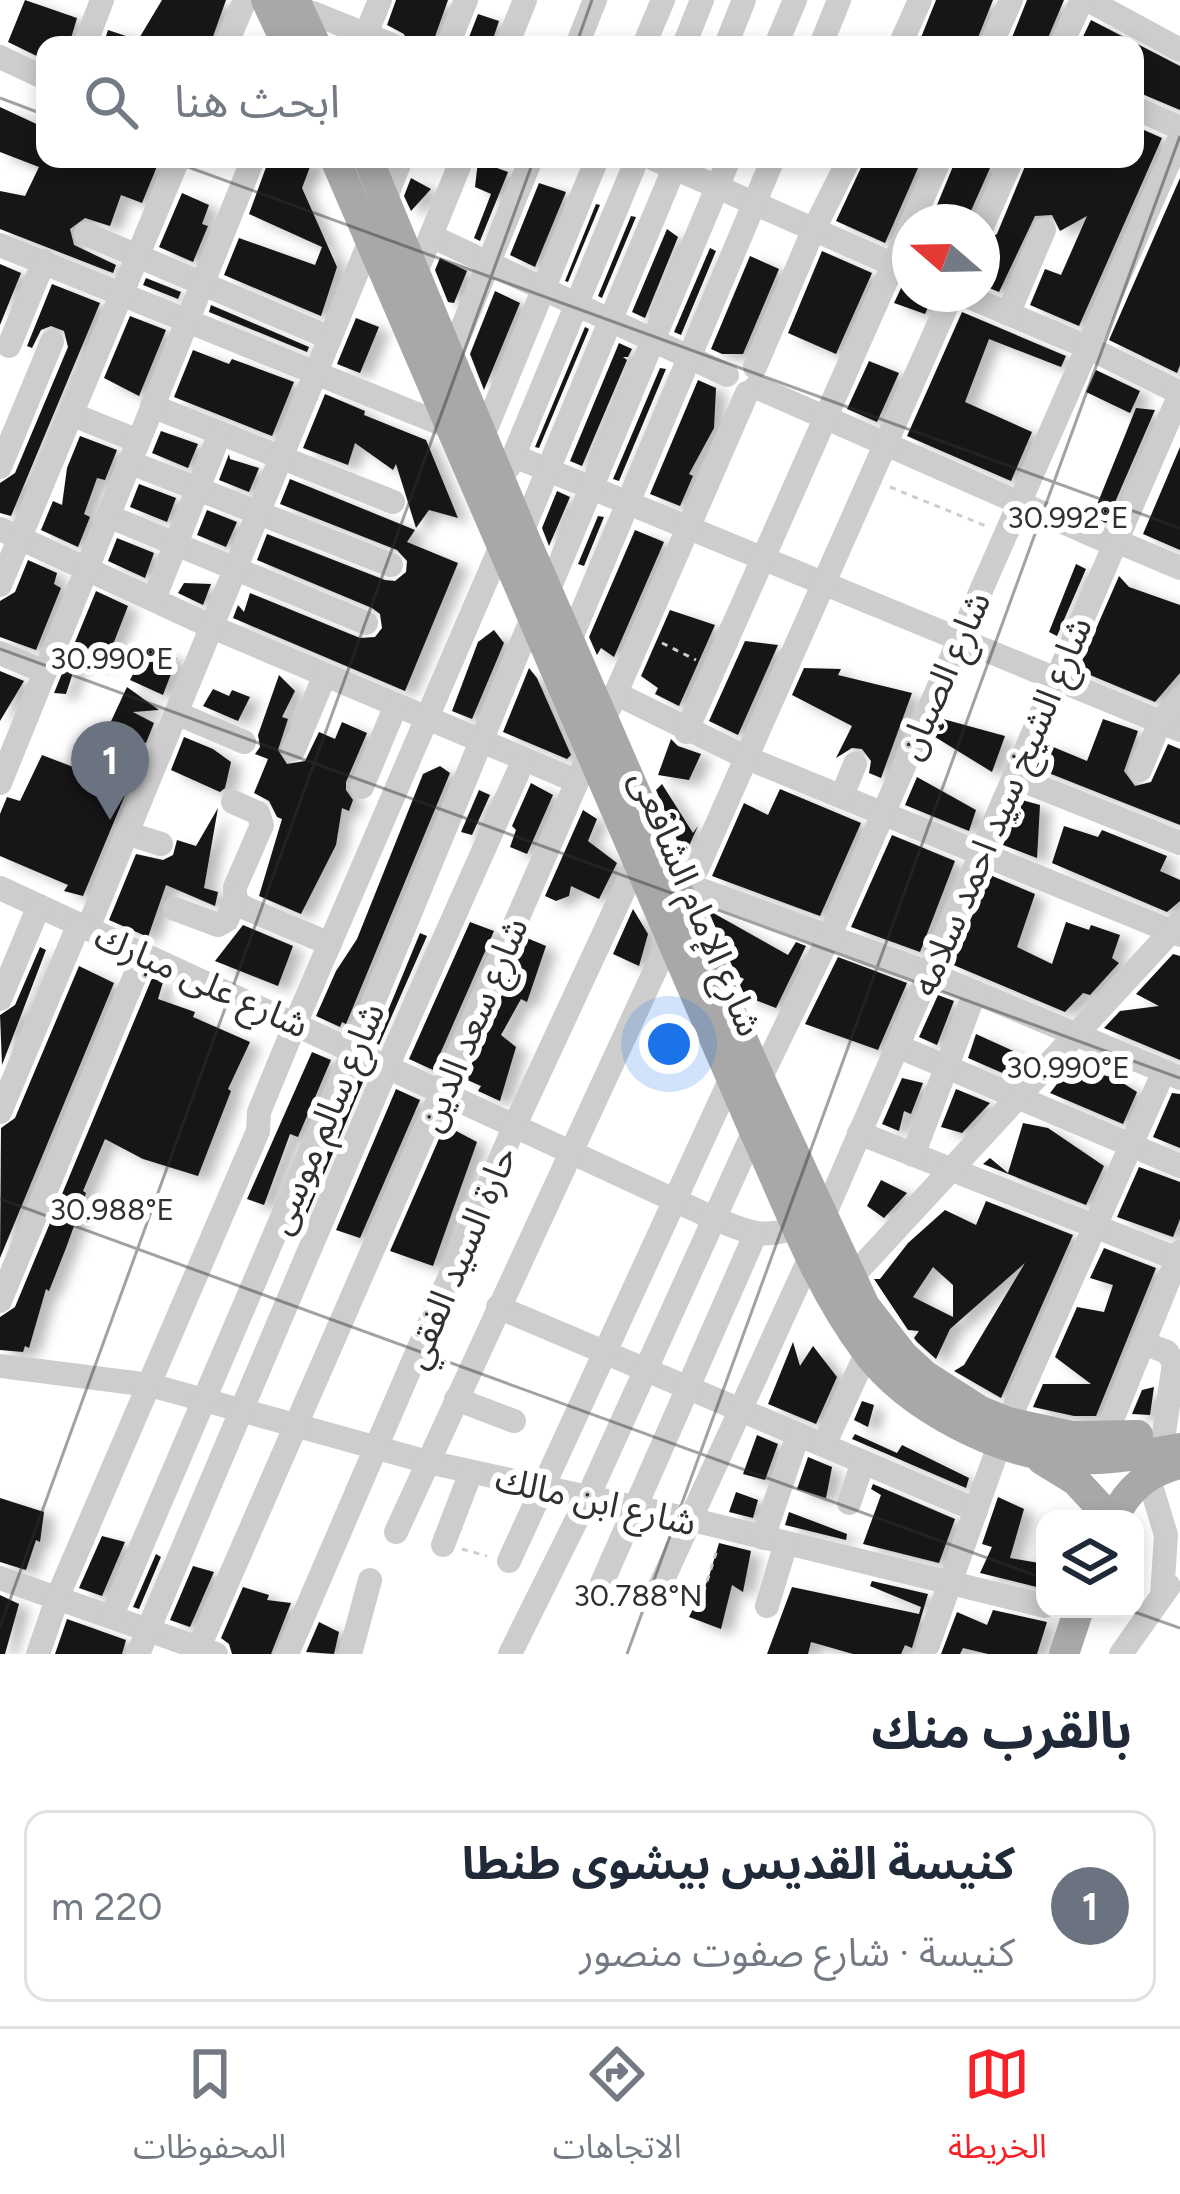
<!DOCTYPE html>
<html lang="ar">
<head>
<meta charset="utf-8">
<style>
  :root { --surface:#fff; --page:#f6f6f7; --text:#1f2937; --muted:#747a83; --line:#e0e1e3; --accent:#f72228 }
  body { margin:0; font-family:Figtree,"Noto Sans Arabic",sans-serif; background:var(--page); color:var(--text); direction:rtl }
  .controls { position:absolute; right:36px; bottom:36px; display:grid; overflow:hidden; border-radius:24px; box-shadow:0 6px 18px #0003 }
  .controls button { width:108px; height:108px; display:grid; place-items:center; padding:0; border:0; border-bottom:3px solid var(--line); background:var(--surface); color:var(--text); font:60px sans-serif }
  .compass { position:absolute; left:892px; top:204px; width:108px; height:108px; border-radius:50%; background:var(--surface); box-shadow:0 6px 18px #0003; rotate:290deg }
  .you { position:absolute; left:669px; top:1044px; width:42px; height:42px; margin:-30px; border:9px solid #fff; border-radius:50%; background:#1a73e8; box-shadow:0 0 0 18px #1a73e833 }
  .badge { display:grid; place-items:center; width:78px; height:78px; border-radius:50%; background:var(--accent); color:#fff; font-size:39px; font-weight:700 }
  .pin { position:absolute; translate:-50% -99px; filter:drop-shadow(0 3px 6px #0008) }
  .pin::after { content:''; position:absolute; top:63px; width:42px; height:36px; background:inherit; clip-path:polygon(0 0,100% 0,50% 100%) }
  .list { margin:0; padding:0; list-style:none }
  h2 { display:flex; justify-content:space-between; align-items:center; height:156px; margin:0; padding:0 48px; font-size:51px }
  h2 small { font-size:39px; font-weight:400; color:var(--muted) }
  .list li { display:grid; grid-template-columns:78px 1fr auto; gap:36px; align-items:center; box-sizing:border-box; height:192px; margin:0 24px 24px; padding:0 24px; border:3px solid var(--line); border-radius:24px }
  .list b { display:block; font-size:45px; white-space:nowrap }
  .list p { margin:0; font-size:39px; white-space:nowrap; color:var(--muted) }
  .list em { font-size:39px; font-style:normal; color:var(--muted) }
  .icon { flex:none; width:66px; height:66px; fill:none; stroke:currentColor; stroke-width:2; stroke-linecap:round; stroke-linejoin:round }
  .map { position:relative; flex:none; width:1180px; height:1654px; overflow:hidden; direction:ltr }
  .search { position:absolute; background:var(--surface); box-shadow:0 6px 18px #0003; left:36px; right:36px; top:36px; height:132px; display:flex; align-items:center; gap:30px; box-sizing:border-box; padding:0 42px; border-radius:24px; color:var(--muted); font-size:45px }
  .sheet { height:372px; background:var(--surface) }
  nav { display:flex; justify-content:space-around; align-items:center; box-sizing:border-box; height:168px; border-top:3px solid var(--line); background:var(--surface); font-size:33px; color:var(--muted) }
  nav a { display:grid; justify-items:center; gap:6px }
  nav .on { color:var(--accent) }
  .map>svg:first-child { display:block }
</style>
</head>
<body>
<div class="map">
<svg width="1180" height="1654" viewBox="0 0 1180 1654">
  <defs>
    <filter id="shadow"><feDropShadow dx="11" dy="6" stdDeviation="6" flood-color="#0004"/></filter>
  </defs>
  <rect width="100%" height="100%" fill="#fff"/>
  <g fill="#171717" fill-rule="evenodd" filter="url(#shadow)">
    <polygon points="25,0 77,18 69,45 45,45 45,60 8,42"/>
    <polygon points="162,0 226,0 210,45 103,45 108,30 138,40"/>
    <polygon points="396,0 448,0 432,45 408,45 404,34 387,25"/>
    <polygon points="936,0 993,0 975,45 918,45"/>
    <polygon points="1027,0 1064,0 1045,45 1009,45"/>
    <polygon points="478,14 499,21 491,45 466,45"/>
    <polygon points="1091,20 1180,66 1180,110 1135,91 1135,45 1079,45"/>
    <polygon points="0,107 45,128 45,159 160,159 142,203 121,195 110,226 85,218 70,229 74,245 116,265 113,273 0,229 0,191 25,196 39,167 0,152"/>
    <polygon points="1135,126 1162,138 1079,326 1030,305 1045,269 1061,275 1087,216 1060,231 1052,215 1035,216 999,292 982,285 982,243 997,234 1028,159 1135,159"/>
    <polygon points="269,159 313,159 302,188 337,267 321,316 224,275 239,238 315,265 322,247 249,214"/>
    <polygon points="865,159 922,159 885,243 836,221"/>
    <polygon points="956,159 994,159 966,222 930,222"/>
    <polygon points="478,161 508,172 480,241 474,238 491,194 475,187"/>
    <polygon points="411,178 431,189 411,211 404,196"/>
    <polygon points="1180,178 1180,365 1177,373 1109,340"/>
    <polygon points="539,183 566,192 535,267 510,255"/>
    <polygon points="182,193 209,205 202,224 208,226 193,262 159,247"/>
    <polygon points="596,204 600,205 568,282 565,281"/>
    <polygon points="631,216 636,217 602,298 598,296"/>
    <polygon points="667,229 678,237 645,318 632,312"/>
    <polygon points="710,248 716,251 681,335 674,332"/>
    <polygon points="822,251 872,273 836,354 788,333"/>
    <polygon points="750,256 779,269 743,354 722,354 711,349"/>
    <polygon points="440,258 467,271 454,303 448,302 435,270"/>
    <polygon points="0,264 21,273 0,325"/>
    <polygon points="146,278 181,292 178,299 143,285"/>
    <polygon points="52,284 100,303 11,516 0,513 0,483 15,473 68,347 64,331 51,326 41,330 32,348 27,346"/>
    <polygon points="902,286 910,288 910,294 934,294 925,314 894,303"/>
    <polygon points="495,291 520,303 484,390 470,354"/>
    <polygon points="211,305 309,347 307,352 209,312"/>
    <polygon points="962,312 1066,356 1061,367 989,339 965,402 1032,432 1011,481 907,436"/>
    <polygon points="130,316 166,330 139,396 104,378"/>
    <polygon points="356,318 379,327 360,373 337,364"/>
    <polygon points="585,327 589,329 539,448 535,447"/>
    <polygon points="619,343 632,349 628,357 623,357 627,360 582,466 570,461"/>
    <polygon points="193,350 229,364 232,359 294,382 272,436 174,397"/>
    <polygon points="869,361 899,373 877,422 847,409"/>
    <polygon points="660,368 666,369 619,481 613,479"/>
    <polygon points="1096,370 1140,391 1130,413 1086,392"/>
    <polygon points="698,380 716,388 714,428 689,474 693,476 680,506 650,494"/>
    <polygon points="325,394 365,411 364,415 426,440 458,518 429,510 416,528 396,464 393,470 355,443 348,465 303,448"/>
    <polygon points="1136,408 1155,410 1106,523 1092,517"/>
    <polygon points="161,431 198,444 188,468 152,453"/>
    <polygon points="80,436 117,450 105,480 97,478 84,514 90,517 78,547 41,530 53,501 62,505 67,468"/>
    <polygon points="1180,447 1180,550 1143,534"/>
    <polygon points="229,454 230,459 259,468 249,492 219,480"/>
    <polygon points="290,479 415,530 407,542 458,563 405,691 233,618 238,605 244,612 250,593 360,638 375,637 382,628 380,614 372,608 257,560 267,534 385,580 395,581 406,572 407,561 397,550 280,504"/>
    <polygon points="139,484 176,498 167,522 130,507"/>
    <polygon points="557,491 570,497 549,546 542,528"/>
    <polygon points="207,510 237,522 226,547 197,535"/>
    <polygon points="598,516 604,517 584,566 578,564"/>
    <polygon points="635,530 664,542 614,657 601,648 597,655 589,637"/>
    <polygon points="117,538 154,553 145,578 108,561"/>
    <polygon points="28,560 57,573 54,584 61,588 36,650 0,637 0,601 15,592"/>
    <polygon points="1076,564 1086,569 1057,636 1049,632"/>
    <polygon points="1119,576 1129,587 1180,605 1180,673 1155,702 1078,670"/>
    <polygon points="184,583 211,584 203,605 178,593"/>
    <polygon points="96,591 128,606 105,665 79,654 66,694 54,693"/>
    <polygon points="670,610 715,625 679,706 655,694 658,688 641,676"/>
    <polygon points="494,630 504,643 472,719 452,711 478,642"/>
    <polygon points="745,641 778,645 738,735 709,721"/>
    <polygon points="148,645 177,658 163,695 130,680"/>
    <polygon points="529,668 537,678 571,755 567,759 503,732"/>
    <polygon points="804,668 841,669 838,675 912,693 881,778 869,773 871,761 862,749 852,748 836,758 852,726 792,695"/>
    <polygon points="0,671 24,681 0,721"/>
    <polygon points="279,675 295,691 282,717 288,719 278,750 287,764 305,761 319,732 335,739 342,722 367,733 346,782 346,790 353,800 349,811 342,808 336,845 301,914 259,896 282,819 277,817 269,801 254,793 268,759 255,754 260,747 258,735"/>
    <polygon points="127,687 159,710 133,712 154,723 146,743 106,732"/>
    <polygon points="213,689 229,696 232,690 250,697 238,721 203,706"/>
    <polygon points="943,719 1005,736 992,772 935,737"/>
    <polygon points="1103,719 1138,731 1124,771 1135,786 1151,782 1168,744 1180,749 1180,825 1036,768 1046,744 1087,761"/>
    <polygon points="184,737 213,749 231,762 225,788 220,792 171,770"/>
    <polygon points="671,739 678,746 701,754 689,780 658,775"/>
    <polygon points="42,755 128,788 83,896 64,891 68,885 0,856 0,814 7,797 20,801"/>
    <polygon points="440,766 450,773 346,1024 342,1022 340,1027 316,1016 336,971 357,939 423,774"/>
    <polygon points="917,777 976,810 969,831 905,805"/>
    <polygon points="531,783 553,795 527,854 510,847 516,830 512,826"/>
    <polygon points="662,784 693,833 698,826 684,857 656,790"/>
    <polygon points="780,789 861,823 820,916 712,876 744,803 768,815"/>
    <polygon points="479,790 490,795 472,835 461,832"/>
    <polygon points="1022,800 1040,805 1037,858 1003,845"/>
    <polygon points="218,808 204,888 218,892 215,906 166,885 148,937 109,920 136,854 163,860 173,855 177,840 196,846"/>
    <polygon points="583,810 597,819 588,841 617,863 599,899 571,886 569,896 556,901 545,896"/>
    <polygon points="1064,826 1098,837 1102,830 1167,856 1160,871 1180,880 1180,901 1167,912 1052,863"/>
    <polygon points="892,835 955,861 920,952 851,927"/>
    <polygon points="990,875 1035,894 1017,947 1052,964 1066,922 1089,930 1091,925 1120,935 1112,958 1119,963 1090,995 1083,993 1065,1012 951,964"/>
    <polygon points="633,909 648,934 639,966 613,954"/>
    <polygon points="708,910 788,955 796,942 806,946 776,1008 745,996 740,985 744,979 736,975"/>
    <polygon points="470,922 494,931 433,1070 409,1059"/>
    <polygon points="243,925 293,946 278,986 215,961"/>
    <polygon points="420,933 427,936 379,1045 375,1042"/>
    <polygon points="527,938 546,946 527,1002 521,999 501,1035 516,1047 500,1101 478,1091 481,1086 465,1079"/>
    <polygon points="40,947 46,950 2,1065 0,1015 15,1005"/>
    <polygon points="1173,954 1180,956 1180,1060 1104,1028 1120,1011 1159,1006 1136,994"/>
    <polygon points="838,957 907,983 878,1050 805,1024"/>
    <polygon points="79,966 114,983 0,1258 1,1128 15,1118"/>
    <polygon points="152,978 163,982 158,999 195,1012 193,1017 250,1042 228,1089 231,1091 198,1176 143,1159 105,1139 83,1191 86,1193 66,1248 49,1291 46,1289 29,1348 25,1346 23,1352 0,1350 0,1317 15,1307"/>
    <polygon points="938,995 954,1001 937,1045 919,1037"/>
    <polygon points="976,1034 1031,1059 1030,1060 1014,1078 968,1058"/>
    <polygon points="312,1052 331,1060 298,1137 290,1134 264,1205 247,1199"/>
    <polygon points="1070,1067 1115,1078 1137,1092 1123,1124 1050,1093"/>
    <polygon points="361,1073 366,1075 305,1219 300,1217"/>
    <polygon points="902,1078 923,1083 911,1114 904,1111 899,1131 882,1124"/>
    <polygon points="396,1089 420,1100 360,1238 336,1230"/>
    <polygon points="956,1089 990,1103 962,1133 941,1127"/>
    <polygon points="1172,1093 1180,1094 1180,1148 1153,1137"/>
    <polygon points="1023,1123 1048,1128 1104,1166 1086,1205 983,1164 990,1158 1008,1173"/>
    <polygon points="445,1125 477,1142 433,1266 390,1251"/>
    <polygon points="1139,1167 1180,1182 1180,1219 1173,1237 1117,1217"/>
    <polygon points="881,1180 907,1193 884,1218 867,1206"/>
    <path d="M 986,1201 L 1073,1235 L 1001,1398 L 954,1371 L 964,1365 L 1025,1263 L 950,1329 L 936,1359 L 917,1342 L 914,1338 L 919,1331 L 908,1330 L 874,1279 L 880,1279 L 908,1243 L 945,1210 L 976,1225 ZM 933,1267 L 953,1285 L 953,1317 L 913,1297 Z"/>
    <polygon points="1104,1248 1156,1268 1096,1416 1074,1416 1033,1407 1043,1384 1091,1384 1055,1357 1077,1307 1104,1312 1113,1285 1090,1278"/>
    <polygon points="793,1342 800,1366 813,1346 837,1377 816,1424 768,1404"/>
    <polygon points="1154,1387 1150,1415 1132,1414 1142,1390"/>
    <polygon points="862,1401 874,1405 868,1427 854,1420"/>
    <polygon points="855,1434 897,1453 902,1445 969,1478 966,1488 852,1439"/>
    <polygon points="757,1435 778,1444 765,1480 743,1474"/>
    <polygon points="808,1457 832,1467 826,1498 797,1489"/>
    <polygon points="873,1484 955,1519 939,1563 863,1544 881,1495 871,1489"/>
    <polygon points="736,1492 758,1500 753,1518 729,1512"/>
    <polygon points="998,1497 1024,1509 1010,1558 1045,1564 1045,1589 980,1573 992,1547 982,1544"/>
    <polygon points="0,1498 44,1512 40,1542 36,1540 26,1570 0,1562"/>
    <polygon points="789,1512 847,1534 846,1540 785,1525"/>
    <polygon points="102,1536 125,1542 102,1596 79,1588"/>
    <polygon points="719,1543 751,1551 743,1592 732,1585 721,1629 689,1617 708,1580"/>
    <polygon points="156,1554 161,1557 139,1609 133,1607"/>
    <polygon points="193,1566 214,1572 190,1627 170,1620"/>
    <polygon points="872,1581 928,1594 912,1648 905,1645 901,1654 853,1654 811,1642 808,1654 767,1654 792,1587 919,1614 921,1607 870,1586"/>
    <polygon points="243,1587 269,1595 267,1600 291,1603 271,1654 232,1654 229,1644 221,1638"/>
    <polygon points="0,1595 19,1604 5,1654 0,1654"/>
    <polygon points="993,1610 1047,1622 1037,1654 988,1654 963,1648 960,1654 941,1654 957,1612 987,1625"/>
    <polygon points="67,1619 126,1640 122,1654 55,1654"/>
    <polygon points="319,1622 339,1632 334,1654 306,1652"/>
  </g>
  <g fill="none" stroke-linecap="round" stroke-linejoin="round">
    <g stroke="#cdcdcd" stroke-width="3" stroke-dasharray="6 6" stroke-linecap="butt">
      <polyline points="890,487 986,526"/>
      <polyline points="662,643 696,660"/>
      <polyline points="462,1549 487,1556"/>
      <polyline points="677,1602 695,1607 700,1603 717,1550"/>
    </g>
    <g stroke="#cdcdcd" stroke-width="24">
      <polyline points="301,0 298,7 392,45"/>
      <polyline points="1088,0 1180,50"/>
      <polyline points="366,34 380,0"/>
      <polyline points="85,45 102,0"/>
      <polyline points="226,45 245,0"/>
      <polyline points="448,45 466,0"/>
      <polyline points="507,45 525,0"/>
      <polyline points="577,45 595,0"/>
      <polyline points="644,45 663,0"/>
      <polyline points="684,45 702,0"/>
      <polyline points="726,45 744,0"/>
      <polyline points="776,45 795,0"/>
      <polyline points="821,45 839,0"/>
      <polyline points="900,45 920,0"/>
      <polyline points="991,45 1011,0"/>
      <polyline points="1061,45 1082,0"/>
      <polyline points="0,57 45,78"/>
      <polyline points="1135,108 1180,128"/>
      <polyline points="654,159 910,272"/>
      <polyline points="386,197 401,159"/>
      <polyline points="912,222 940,159"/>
      <polyline points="982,227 1012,159"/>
      <polyline points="86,234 330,338"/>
      <polyline points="431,236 727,375"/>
      <polyline points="0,245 449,427"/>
      <polyline points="417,270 462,159"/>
      <polyline points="962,294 1087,347 1180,393"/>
      <polyline points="1008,314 1044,230"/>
      <polyline points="9,346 44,261"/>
      <polyline points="450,358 531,159"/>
      <polyline points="755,367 813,231 849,159"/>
      <polyline points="756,387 1115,545"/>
      <polyline points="152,406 393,502"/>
      <polyline points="71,414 138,441"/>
      <polyline points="483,436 597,159"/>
      <polyline points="514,456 1180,730"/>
      <polyline points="129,462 391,565"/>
      <polyline points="0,467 52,342"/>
      <polyline points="509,467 637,159"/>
      <polyline points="108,516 366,623"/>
      <polyline points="0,529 210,626 576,781"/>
      <polyline points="522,532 678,159"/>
      <polyline points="1116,541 1180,568"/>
      <polyline points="0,585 178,159"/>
      <polyline points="549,589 729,159"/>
      <polyline points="154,599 220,433"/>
      <polyline points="571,638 773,159"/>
      <polyline points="0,653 45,672"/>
      <polyline points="615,693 747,758 1180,935"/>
      <polyline points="176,713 244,742"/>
      <polyline points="686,732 910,227"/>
      <polyline points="294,749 325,675"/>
      <polyline points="1140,770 1160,722 1180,699"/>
      <polyline points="1014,777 1180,843"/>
      <polyline points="0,783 253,159"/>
      <polyline points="362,787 396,705"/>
      <polyline points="842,796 855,764"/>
      <polyline points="233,802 258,813 262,825 235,887 235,899 243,907 330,944"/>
      <polyline points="126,833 161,844"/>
      <polyline points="674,880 697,869 952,294"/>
      <polyline points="674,880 929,973 1180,1078"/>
      <path d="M 0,888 L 713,1218 C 748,1232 760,1240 798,1227"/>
      <polyline points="175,909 218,925 227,920 235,899"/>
      <polyline points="88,928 369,243"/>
      <polyline points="0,999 39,906"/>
      <polyline points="897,1046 1180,1166"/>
      <polyline points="760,1079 829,937 1180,137"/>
      <polyline points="0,1112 79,924"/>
      <polyline points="859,1133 1180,1260"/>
      <polyline points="913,1155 975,992"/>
      <polyline points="823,1218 1180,394"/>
      <polyline points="850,1279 1179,923"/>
      <polyline points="0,1301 144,954"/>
      <polyline points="498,1307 976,1510"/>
      <polyline points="1143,1343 1167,1352 1174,1363 1164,1433"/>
      <polyline points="0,1366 150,1385 428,1462 689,1519 1045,1606"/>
      <polyline points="456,1399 514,1421"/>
      <polyline points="1008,1422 1164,1071"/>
      <polyline points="1105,1437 1180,1252"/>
      <polyline points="824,1445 867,1352"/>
      <polyline points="1148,1476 1166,1535 1162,1596"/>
      <polyline points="849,1503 863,1462"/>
      <polyline points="396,1532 670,938"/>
      <polyline points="763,1538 798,1435"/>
      <polyline points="443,1545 471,1472"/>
      <polyline points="509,1561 731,1078"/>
      <polyline points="0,1578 216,1654"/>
      <polyline points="602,1583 755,1235"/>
      <polyline points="656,1595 811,1255"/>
      <polyline points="767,1606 786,1543"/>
      <polyline points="112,1615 354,1049 532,618"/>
      <polyline points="928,1645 999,1445"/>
      <polyline points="38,1654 58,1596 258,1131 259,1112 296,1022 501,546"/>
      <polyline points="138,1654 388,1065 524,759"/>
      <polyline points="196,1654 747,393"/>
      <polyline points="287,1654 515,1125 637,862"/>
      <polyline points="350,1654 370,1580"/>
      <polyline points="510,1654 588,1497 754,1131"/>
      <polyline points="1121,1654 1169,1586"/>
    </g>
    <g stroke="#a8a8a8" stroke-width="30">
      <polyline points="266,0 287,45"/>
      <polyline points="295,0 316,45"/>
      <path d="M 335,159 L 754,1131 C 788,1205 817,1286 866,1351 C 908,1408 1002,1456 1071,1459 C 1107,1461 1145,1454 1180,1448"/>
      <polyline points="368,159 522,532 760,1079 865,1306 903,1355 926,1376 979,1410 1008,1422 1072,1436 1138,1435"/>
      <polyline points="1042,1460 1076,1481 1111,1519"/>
      <path d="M 1113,1519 C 1128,1489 1147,1472 1180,1464"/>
      <polyline points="1064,1654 1079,1609"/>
    </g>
  </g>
  <path fill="none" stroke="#303030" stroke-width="3" stroke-opacity="0.45" d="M 576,45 L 592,0M 0,98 L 45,115M 166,159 L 1180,528M 0,649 L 1180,1078M 0,1199 L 1045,1579M 1126,1609 L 1180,1628M 0,1627 L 534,159M 627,1654 L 1180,136"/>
  <g text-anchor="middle" stroke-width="12" stroke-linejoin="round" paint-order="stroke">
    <g font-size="36" fill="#303030" stroke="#fff">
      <text transform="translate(943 675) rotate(-66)" y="13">شارع الصبان</text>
      <text transform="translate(1001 806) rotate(-67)" y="13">شارع الشيخ سيد احمد سلامه</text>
      <text transform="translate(697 903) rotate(67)" y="13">شارع الإمام الشافعى</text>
      <text transform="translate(202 980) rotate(24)" y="13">شارع على مبارك</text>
      <text transform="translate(472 1024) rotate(-67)" y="13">شارع سعد الدين</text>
      <text transform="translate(325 1118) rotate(-67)" y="13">شارع سالم موسى</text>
      <text transform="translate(459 1257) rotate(-67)" y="13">حارة السيد الفقي</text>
      <text transform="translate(596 1500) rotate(13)" y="13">شارع ابن مالك</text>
    </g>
  </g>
  <g font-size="30" text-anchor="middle" fill="#303030" stroke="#fff" stroke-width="12" stroke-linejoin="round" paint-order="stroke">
    <text x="1068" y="528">30.992°E</text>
    <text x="112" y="669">30.990°E</text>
    <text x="1068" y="1078">30.990°E</text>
    <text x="112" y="1220">30.988°E</text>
    <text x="638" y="1606">30.788°N</text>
  </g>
</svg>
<div class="controls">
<button><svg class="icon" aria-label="layers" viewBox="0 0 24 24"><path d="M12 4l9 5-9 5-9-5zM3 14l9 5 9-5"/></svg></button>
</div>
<svg class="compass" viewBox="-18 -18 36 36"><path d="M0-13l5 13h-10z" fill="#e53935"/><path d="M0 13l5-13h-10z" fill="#747a83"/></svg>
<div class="you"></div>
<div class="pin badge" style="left:110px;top:820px;background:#6b7280">1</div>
<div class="search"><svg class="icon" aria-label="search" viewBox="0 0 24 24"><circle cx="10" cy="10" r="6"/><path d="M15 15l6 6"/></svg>ابحث هنا</div>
</div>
<section class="sheet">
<h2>بالقرب منك<small></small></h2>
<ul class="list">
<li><span class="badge" style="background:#6b7280">1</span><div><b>كنيسة القديس بيشوى طنطا</b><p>كنيسة · شارع صفوت منصور</p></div><em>220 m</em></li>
</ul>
</section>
<nav>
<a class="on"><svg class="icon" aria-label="map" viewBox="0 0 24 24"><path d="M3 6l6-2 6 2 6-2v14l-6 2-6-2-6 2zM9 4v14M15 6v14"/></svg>الخريطة</a>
<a><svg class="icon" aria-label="directions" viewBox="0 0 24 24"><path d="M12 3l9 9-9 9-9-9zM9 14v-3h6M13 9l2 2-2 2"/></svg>الاتجاهات</a>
<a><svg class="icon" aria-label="saved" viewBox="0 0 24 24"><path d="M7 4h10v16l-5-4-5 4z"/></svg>المحفوظات</a>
</nav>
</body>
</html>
